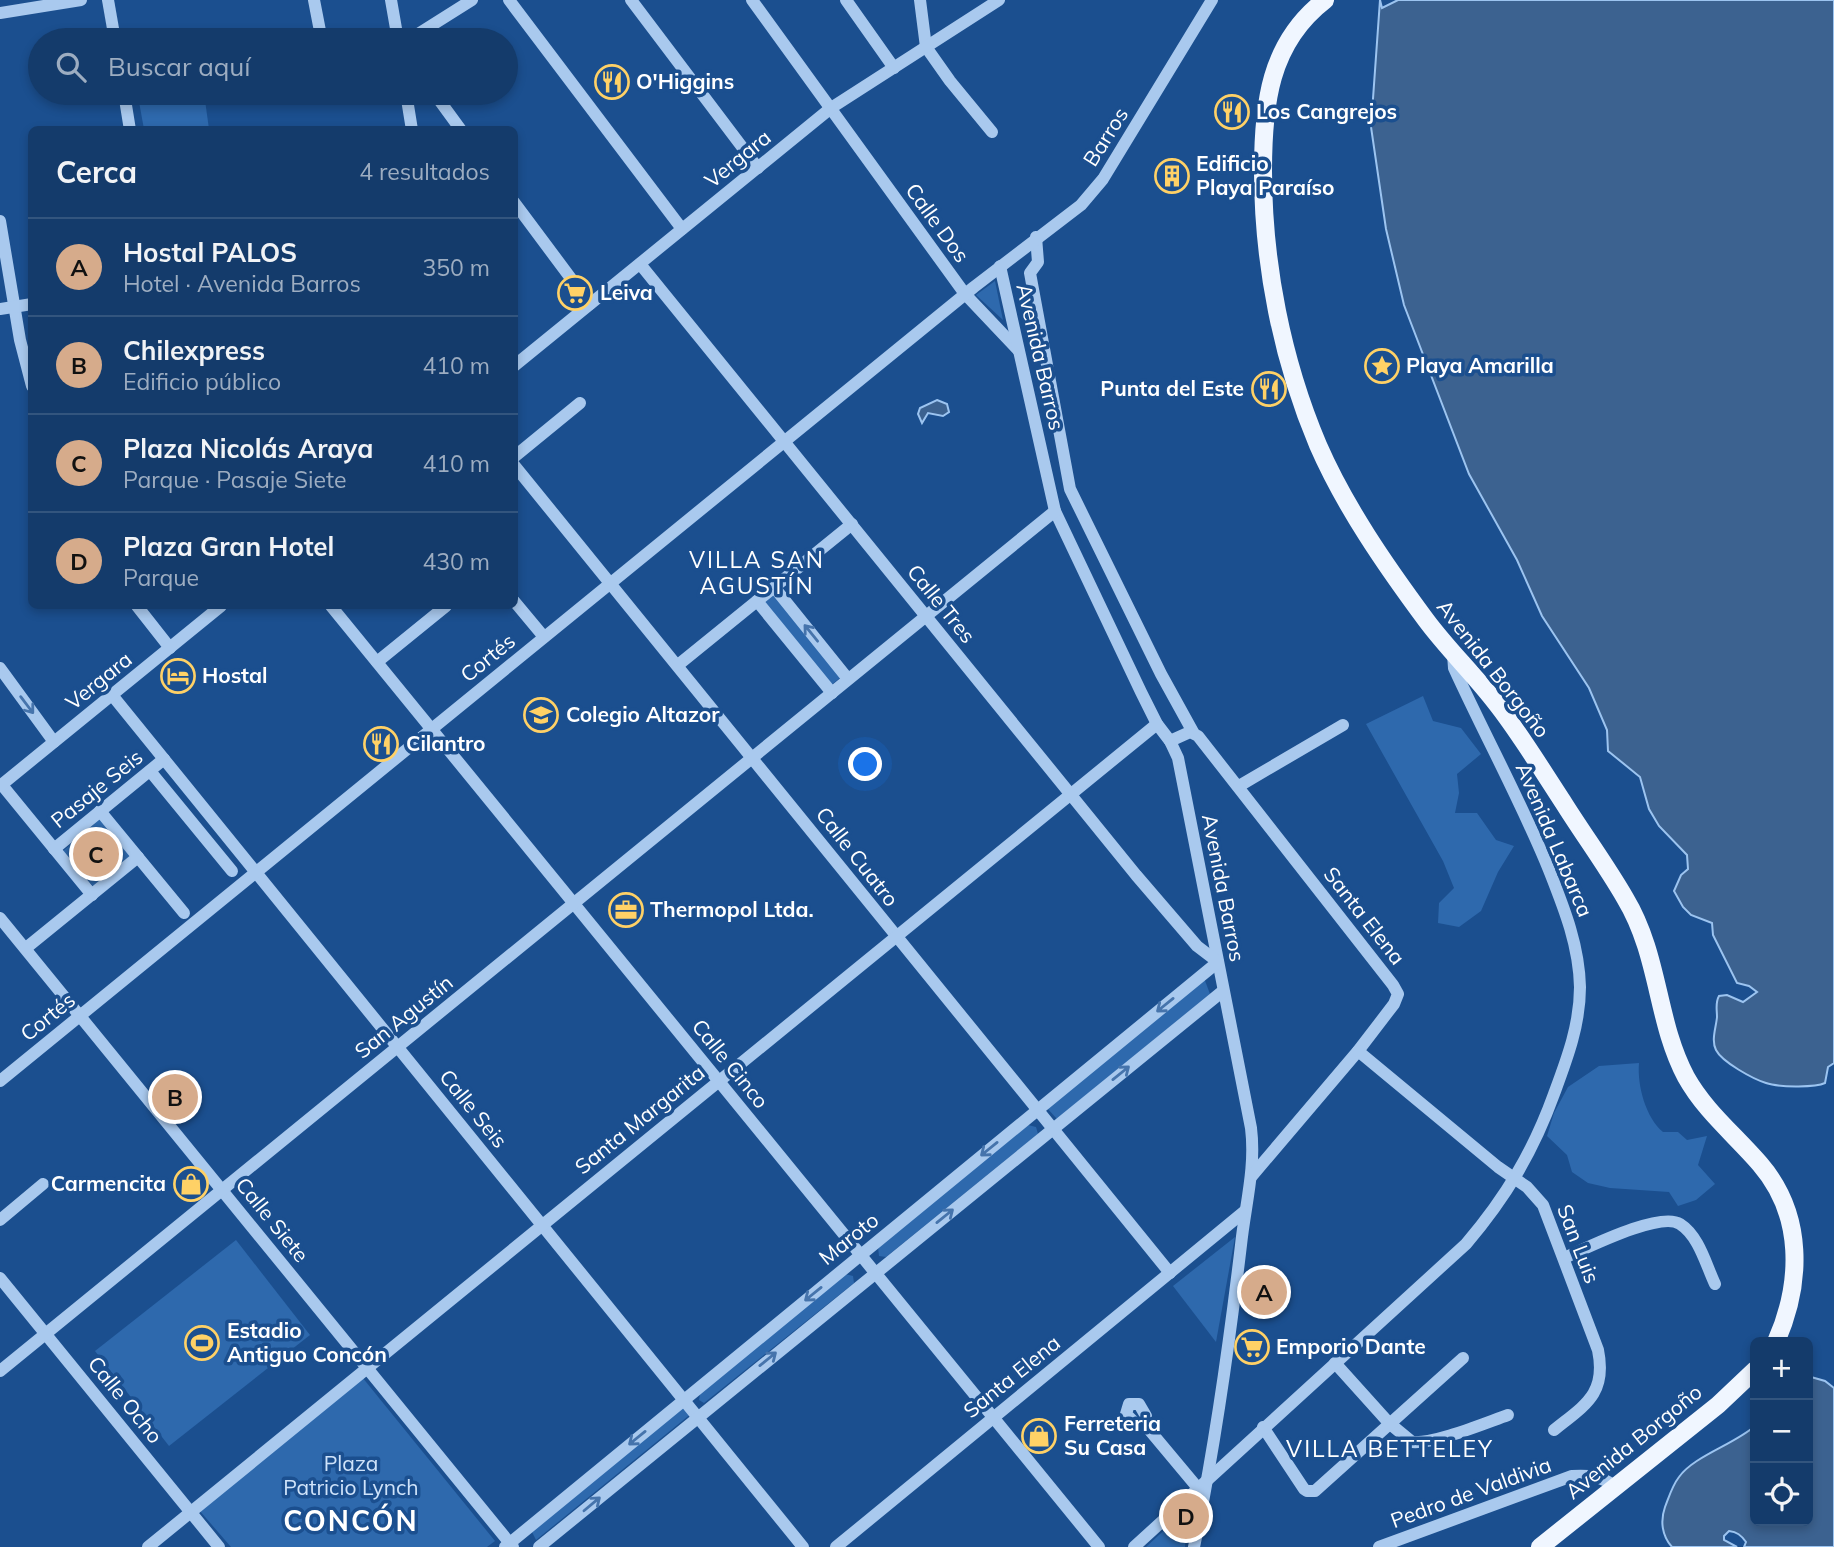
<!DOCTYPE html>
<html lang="es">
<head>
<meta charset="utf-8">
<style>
  :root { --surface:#143b6b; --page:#214673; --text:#f1f3f6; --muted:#9dadc1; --line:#33557e; --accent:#d6ab8b }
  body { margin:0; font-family:Mulish,sans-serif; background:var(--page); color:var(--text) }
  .controls { position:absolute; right:21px; bottom:21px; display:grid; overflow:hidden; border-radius:10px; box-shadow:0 4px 10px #0003 }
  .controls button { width:63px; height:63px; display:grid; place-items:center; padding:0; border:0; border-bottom:2px solid var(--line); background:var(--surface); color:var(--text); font:35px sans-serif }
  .you { position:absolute; left:866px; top:765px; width:24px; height:24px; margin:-18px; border:5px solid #fff; border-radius:50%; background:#1a73e8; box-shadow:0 0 0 10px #1a73e833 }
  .badge { display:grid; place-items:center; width:46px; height:46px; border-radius:50%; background:var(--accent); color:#111; font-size:23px; font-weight:700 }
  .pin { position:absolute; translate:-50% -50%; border:4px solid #fff; box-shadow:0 2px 7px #0006 }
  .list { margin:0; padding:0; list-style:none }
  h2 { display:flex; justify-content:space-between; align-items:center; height:91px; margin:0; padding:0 28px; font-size:30px }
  h2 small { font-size:23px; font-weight:400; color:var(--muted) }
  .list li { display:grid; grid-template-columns:46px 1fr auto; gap:21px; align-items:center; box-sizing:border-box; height:98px; padding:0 28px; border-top:2px solid var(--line) }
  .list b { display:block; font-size:26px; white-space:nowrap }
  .list p { margin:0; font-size:23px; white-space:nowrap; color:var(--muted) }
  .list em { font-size:23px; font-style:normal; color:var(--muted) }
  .icon { flex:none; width:38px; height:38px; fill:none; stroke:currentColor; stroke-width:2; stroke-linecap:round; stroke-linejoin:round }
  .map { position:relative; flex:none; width:1834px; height:1547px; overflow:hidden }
  .search { position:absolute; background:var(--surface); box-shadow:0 4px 10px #0003; left:28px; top:28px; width:490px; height:77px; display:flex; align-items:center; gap:18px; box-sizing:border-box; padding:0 24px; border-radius:38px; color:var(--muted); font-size:26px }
  .panel { position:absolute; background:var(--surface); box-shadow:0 4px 10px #0003; left:28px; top:126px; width:490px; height:483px; border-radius:10px }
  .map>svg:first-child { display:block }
</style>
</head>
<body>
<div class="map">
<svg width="1834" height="1547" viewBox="0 0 1834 1547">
  <rect width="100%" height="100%" fill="#1b4f8f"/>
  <g fill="#2e69ad">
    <polygon points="182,93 204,93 209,129 144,129 139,102"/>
    <polygon points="995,281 1003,320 976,295"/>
    <polygon points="773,593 841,677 830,686 762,603"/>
    <polygon points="1423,696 1433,721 1461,728 1481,754 1457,774 1459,793 1455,813 1477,813 1496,840 1514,846 1498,872 1481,911 1459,927 1438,923 1439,903 1454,888 1443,861 1366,724"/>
    <polygon points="100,819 130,856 93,886 63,851"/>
    <polygon points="1204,978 1210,994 1057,1119 1047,1108"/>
    <path d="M 1639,1063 C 1637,1086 1646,1118 1663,1132 L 1678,1132 L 1687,1140 L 1707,1136 L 1698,1165 L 1715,1184 L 1696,1200 L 1678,1206 L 1669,1192 L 1610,1188 L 1588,1183 L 1572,1172 L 1567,1155 L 1547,1136 L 1554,1113 L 1568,1087 L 1599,1066 Z"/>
    <polygon points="1028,1125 1036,1127 1038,1134 886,1257 879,1256 878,1247"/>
    <polygon points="1235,1237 1216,1342 1173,1286"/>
    <polygon points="236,1240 310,1335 169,1446 95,1351"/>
    <polygon points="845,1274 853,1276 854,1283 704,1403 699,1400 700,1394"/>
    <polygon points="362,1377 495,1541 487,1547 231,1547 199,1510"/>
    <polygon points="682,1406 692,1413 536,1540 531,1530"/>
    <polygon points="1200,1497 1186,1536 1185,1547 1146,1547"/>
  </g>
  <g fill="#3c6290" stroke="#9cc4f0" stroke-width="2">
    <path d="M 1380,0 L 1382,8 L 1398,0 L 1834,0 L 1834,1063 L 1828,1067 L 1825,1083 C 1815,1088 1777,1087 1766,1083 C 1753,1079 1722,1062 1716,1050 C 1711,1040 1716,1028 1717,1017 C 1717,1009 1715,1003 1719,996 L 1727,995 L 1743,1002 L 1757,992 L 1749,986 L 1737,983 L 1713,935 L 1712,923 L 1691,915 L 1683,907 L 1674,891 L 1681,875 L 1688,869 L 1687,855 L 1659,826 L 1649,809 L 1640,777 L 1608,751 L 1607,730 L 1589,688 L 1542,616 L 1517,560 L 1469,474 L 1404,305 L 1386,229 L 1371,127 Z"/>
    <polygon points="937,400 947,404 949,412 943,416 928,413 922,423 918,414 920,408"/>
    <path d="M 1811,1377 L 1825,1381 L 1834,1388 L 1834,1547 L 1744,1547 L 1746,1542 C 1741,1535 1737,1532 1729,1531 L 1724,1536 L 1724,1540 L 1737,1547 L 1672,1547 C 1662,1536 1660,1521 1665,1507 C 1669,1497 1672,1486 1679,1477 C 1694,1456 1733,1445 1755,1426 L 1755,1521 L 1808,1521 L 1808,1378 Z"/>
  </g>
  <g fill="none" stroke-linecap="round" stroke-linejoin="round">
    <g stroke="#a9c9ee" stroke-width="12">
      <polyline points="108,0 115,40"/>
      <polyline points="314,0 320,31 327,40"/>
      <polyline points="391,0 398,40"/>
      <polyline points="509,0 682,229"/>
      <polyline points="631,0 758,168"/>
      <polyline points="752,0 965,294 1018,350"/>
      <polyline points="846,0 894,68"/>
      <polyline points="920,0 926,47 950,81 992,132"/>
      <polyline points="0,13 81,0"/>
      <polyline points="392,40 418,34 472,0"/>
      <polyline points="124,93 130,130"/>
      <polyline points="406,93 412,130"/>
      <polyline points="434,93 461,130"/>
      <polyline points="514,202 590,304"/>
      <polyline points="0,221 20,340 32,386"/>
      <polyline points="1036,237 1038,262 1030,273 1070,489 1161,674 1193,732"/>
      <path d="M 1000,266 L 1055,511 L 1141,692 L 1157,724 L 1170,741 L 1178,758 L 1251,1128 C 1256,1168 1245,1206 1241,1245 C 1229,1346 1215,1447 1194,1547"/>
      <polyline points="0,309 32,304"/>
      <polyline points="514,366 831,108 999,0"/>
      <polyline points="514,457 580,403"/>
      <polyline points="514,465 1170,1273"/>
      <polyline points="774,587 848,679"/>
      <polyline points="514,601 544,637"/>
      <polyline points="757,601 832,693"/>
      <polyline points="137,606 170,648"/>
      <polyline points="331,606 1099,1547"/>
      <polyline points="377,662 446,606"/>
      <polyline points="678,665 852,524"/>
      <polyline points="0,668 54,742"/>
      <polyline points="112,695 803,1547"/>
      <polyline points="1170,741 1190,732 1198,736 1393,985 1398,994 1394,1004 1358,1051 1251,1177"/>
      <polyline points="150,771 232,871"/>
      <polyline points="2,785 92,895"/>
      <polyline points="0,786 221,606"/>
      <polyline points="1239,786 1343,725"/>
      <polyline points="100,811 184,913"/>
      <polyline points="54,849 164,759"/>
      <polyline points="0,918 513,1547"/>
      <polyline points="26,948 138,857"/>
      <path d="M 1358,1051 L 1498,1167 L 1527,1187 L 1543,1205 L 1598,1350 C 1607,1394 1585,1405 1554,1430"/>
      <polyline points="0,1081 974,287 1081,205 1103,179 1212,0"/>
      <polyline points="0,1220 43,1184"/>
      <path d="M 1564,1258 C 1587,1248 1660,1211 1680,1224 C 1699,1236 1706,1265 1715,1284"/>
      <polyline points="0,1278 219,1547"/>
      <path d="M 1335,1363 L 1389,1423 L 1412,1442 C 1435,1444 1485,1423 1508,1415"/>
      <polyline points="0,1371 1055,511"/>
      <polyline points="1146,1426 1136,1424 1126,1414 1129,1404 1139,1404 1146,1416 1146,1426 1197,1487"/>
      <polyline points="1263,1427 1304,1489 1307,1491 1315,1491 1463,1358"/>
      <polyline points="148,1547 1157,724"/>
      <polyline points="505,1547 1218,962 1197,946 1136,875 640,264"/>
      <polyline points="539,1547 1223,991"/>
      <polyline points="836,1547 1245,1211"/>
      <path d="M 1134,1547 L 1466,1244 C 1506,1197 1533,1152 1554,1094 C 1567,1059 1580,1025 1580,987 C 1579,945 1564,908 1549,870 C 1521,801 1485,736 1454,668 L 1453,654"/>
      <path d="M 1379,1547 L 1572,1476 C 1590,1475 1600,1476 1615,1486"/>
    </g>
    <g stroke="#f0f6ff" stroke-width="18">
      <path d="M 1325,0 C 1269,43 1263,105 1263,171 C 1263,264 1282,360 1318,445 C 1345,507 1386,566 1426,620 C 1449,651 1476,676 1499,707 C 1522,737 1542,770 1563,802 C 1583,834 1606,865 1625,898 C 1660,956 1656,1021 1686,1077 C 1705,1111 1734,1134 1760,1164 C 1804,1215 1802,1283 1776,1342"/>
      <polyline points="1540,1547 1718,1405 1755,1370"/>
    </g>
  </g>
  <defs><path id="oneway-shaft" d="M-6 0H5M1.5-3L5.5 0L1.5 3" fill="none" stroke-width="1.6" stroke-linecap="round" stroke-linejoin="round" transform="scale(1.75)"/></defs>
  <g stroke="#4674ac">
    <use href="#oneway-shaft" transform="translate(811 633) rotate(-129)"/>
    <use href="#oneway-shaft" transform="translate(27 705) rotate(53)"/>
    <use href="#oneway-shaft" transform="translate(1165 1005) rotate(141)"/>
    <use href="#oneway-shaft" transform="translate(1121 1073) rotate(-39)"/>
    <use href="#oneway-shaft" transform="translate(989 1149) rotate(141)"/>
    <use href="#oneway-shaft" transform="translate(945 1216) rotate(-39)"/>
    <use href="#oneway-shaft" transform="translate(813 1294) rotate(141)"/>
    <use href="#oneway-shaft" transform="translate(768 1359) rotate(-39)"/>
    <use href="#oneway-shaft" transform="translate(637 1438) rotate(141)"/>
    <use href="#oneway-shaft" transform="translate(592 1504) rotate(-40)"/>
  </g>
  <defs>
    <g id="restaurant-ring" transform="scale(1.75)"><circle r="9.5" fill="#1b4f8f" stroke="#ffd166" stroke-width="1.5"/><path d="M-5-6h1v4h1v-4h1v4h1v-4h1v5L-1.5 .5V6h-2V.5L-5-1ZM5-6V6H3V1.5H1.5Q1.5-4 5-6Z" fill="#ffd166"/></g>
    <g id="building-ring" transform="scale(1.75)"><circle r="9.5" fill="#1b4f8f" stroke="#ffd166" stroke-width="1.5"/><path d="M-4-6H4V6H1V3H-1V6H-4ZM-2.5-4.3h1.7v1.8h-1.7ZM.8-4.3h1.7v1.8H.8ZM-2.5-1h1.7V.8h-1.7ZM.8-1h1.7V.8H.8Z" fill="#ffd166"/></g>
    <g id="supermarket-ring" transform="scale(1.75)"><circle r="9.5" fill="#1b4f8f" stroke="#ffd166" stroke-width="1.5"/><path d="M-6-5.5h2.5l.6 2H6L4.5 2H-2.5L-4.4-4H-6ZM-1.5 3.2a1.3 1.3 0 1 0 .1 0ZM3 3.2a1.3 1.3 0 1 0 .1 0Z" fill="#ffd166"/></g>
    <g id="sight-ring" transform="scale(1.75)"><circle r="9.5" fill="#1b4f8f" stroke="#ffd166" stroke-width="1.5"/><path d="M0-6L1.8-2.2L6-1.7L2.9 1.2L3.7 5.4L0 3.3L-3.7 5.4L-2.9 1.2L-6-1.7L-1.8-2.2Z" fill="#ffd166"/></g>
    <g id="hotel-ring" transform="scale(1.75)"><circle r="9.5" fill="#1b4f8f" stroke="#ffd166" stroke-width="1.5"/><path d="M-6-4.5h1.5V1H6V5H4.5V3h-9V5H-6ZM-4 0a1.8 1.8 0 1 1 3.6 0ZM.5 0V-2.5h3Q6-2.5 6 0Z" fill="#ffd166"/></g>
    <g id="school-ring" transform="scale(1.75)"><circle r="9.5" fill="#1b4f8f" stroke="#ffd166" stroke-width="1.5"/><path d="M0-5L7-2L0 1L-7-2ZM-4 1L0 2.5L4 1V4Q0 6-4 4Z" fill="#ffd166"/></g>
    <g id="office-ring" transform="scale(1.75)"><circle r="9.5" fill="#1b4f8f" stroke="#ffd166" stroke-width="1.5"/><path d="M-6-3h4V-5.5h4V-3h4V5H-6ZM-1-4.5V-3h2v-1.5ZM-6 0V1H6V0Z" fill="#ffd166"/></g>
    <g id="shop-ring" transform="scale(1.75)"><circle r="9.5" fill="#1b4f8f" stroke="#ffd166" stroke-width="1.5"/><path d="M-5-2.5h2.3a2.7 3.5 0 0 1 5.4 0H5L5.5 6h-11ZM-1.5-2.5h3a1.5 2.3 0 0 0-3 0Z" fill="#ffd166"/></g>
    <g id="stadium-ring" transform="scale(1.75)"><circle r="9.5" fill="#1b4f8f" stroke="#ffd166" stroke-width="1.5"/><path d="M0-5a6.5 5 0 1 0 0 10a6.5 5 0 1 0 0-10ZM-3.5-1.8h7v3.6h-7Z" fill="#ffd166"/></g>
  </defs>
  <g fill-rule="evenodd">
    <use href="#restaurant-ring" x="612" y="82"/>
    <use href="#restaurant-ring" x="1232" y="112"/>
    <use href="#building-ring" x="1172" y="176"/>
    <use href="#supermarket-ring" x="575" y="293"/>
    <use href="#sight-ring" x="1382" y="366"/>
    <use href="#restaurant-ring" x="1269" y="389"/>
    <use href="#hotel-ring" x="178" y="676"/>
    <use href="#school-ring" x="541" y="715"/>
    <use href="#restaurant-ring" x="381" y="744"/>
    <use href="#office-ring" x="626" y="910"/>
    <use href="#shop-ring" x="191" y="1184"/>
    <use href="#stadium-ring" x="202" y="1343"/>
    <use href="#supermarket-ring" x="1252" y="1347"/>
    <use href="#shop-ring" x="1039" y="1436"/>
  </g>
  <g text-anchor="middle" stroke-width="7" stroke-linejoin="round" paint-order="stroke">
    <g font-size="21" font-weight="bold" fill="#fff" stroke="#1b4f8f" text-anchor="start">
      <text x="636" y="89">O'Higgins</text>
      <text x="1256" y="119">Los Cangrejos</text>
      <text x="1196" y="171">Edificio<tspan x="1196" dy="24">Playa Paraíso</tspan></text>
      <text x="600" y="300">Leiva</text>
      <text x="1406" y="373">Playa Amarilla</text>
      <text x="1244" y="396" text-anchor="end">Punta del Este</text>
      <text x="202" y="683">Hostal</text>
      <text x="566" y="722">Colegio Altazor</text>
      <text x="406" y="751">Cilantro</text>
      <text x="650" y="917">Thermopol Ltda.</text>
      <text x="166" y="1191" text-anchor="end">Carmencita</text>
      <text x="227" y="1338">Estadio<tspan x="227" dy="24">Antiguo Concón</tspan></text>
      <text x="1276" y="1354">Emporio Dante</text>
      <text x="1064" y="1431">Ferreteria<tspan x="1064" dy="24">Su Casa</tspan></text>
    </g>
    <g font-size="21" fill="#fff" stroke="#1b4f8f">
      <text transform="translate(1106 137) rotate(-58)" y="7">Barros</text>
      <text transform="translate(738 159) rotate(-39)" y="7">Vergara</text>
      <text transform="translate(937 223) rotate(54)" y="7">Calle Dos</text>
      <text transform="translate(1040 357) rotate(77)" y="7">Avenida Barros</text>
      <text transform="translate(941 604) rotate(51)" y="7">Calle Tres</text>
      <text transform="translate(488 658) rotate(-39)" y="7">Cortés</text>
      <text transform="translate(1493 669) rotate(52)" y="7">Avenida Borgoño</text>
      <text transform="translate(99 681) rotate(-39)" y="7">Vergara</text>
      <text transform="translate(97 789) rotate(-39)" y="7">Pasaje Seis</text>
      <text transform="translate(1554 840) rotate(67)" y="7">Avenida Labarca</text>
      <text transform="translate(857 857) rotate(52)" y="7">Calle Cuatro</text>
      <text transform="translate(1223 888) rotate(79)" y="7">Avenida Barros</text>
      <text transform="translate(1364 916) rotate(52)" y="7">Santa Elena</text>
      <text transform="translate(48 1017) rotate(-39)" y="7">Cortés</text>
      <text transform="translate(404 1017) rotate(-39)" y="7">San Agustín</text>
      <text transform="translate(730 1064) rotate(51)" y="7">Calle Cinco</text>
      <text transform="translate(473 1109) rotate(51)" y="7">Calle Seis</text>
      <text transform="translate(640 1120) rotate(-39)" y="7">Santa Margarita</text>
      <text transform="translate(272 1220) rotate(51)" y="7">Calle Siete</text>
      <text transform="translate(849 1239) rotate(-39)" y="7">Maroto</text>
      <text transform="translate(1578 1244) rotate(69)" y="7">San Luis</text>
      <text transform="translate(1012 1377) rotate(-39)" y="7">Santa Elena</text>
      <text transform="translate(125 1400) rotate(51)" y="7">Calle Ocho</text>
      <text transform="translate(1634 1442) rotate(-39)" y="7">Avenida Borgoño</text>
      <text transform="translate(1471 1493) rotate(-20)" y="7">Pedro de Valdivia</text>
    </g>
    <g font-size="21" fill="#cfe3fa" stroke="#1b4f8f">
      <text x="351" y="1471">Plaza<tspan x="351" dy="24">Patricio Lynch</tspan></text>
    </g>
    <g font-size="23" letter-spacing="2" fill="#fff" stroke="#1b4f8f">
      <text x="757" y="568">VILLA SAN<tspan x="757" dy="26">AGUSTÍN</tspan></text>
      <text x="1390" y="1457">VILLA BETTELEY</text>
    </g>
    <g font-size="28" font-weight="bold" letter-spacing="2" fill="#fff" stroke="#1b4f8f">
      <text x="351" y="1531">CONCÓN</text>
    </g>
  </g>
</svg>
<div class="controls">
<button>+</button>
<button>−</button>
<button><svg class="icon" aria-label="locate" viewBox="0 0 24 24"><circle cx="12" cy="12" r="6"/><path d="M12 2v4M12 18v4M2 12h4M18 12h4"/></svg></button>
</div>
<div class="you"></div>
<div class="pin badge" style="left:1264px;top:1292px">A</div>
<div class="pin badge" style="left:175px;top:1097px">B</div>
<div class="pin badge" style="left:96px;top:854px">C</div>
<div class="pin badge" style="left:1186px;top:1516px">D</div>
<div class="search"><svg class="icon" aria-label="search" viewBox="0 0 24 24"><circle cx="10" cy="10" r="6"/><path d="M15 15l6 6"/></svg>Buscar aquí</div>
<section class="panel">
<h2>Cerca<small>4 resultados</small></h2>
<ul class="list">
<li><span class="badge">A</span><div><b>Hostal PALOS</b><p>Hotel · Avenida Barros</p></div><em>350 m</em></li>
<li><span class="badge">B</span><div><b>Chilexpress</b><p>Edificio público</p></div><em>410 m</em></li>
<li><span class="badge">C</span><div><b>Plaza Nicolás Araya</b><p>Parque · Pasaje Siete</p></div><em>410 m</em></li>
<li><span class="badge">D</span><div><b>Plaza Gran Hotel</b><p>Parque</p></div><em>430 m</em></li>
</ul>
</section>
</div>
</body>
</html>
